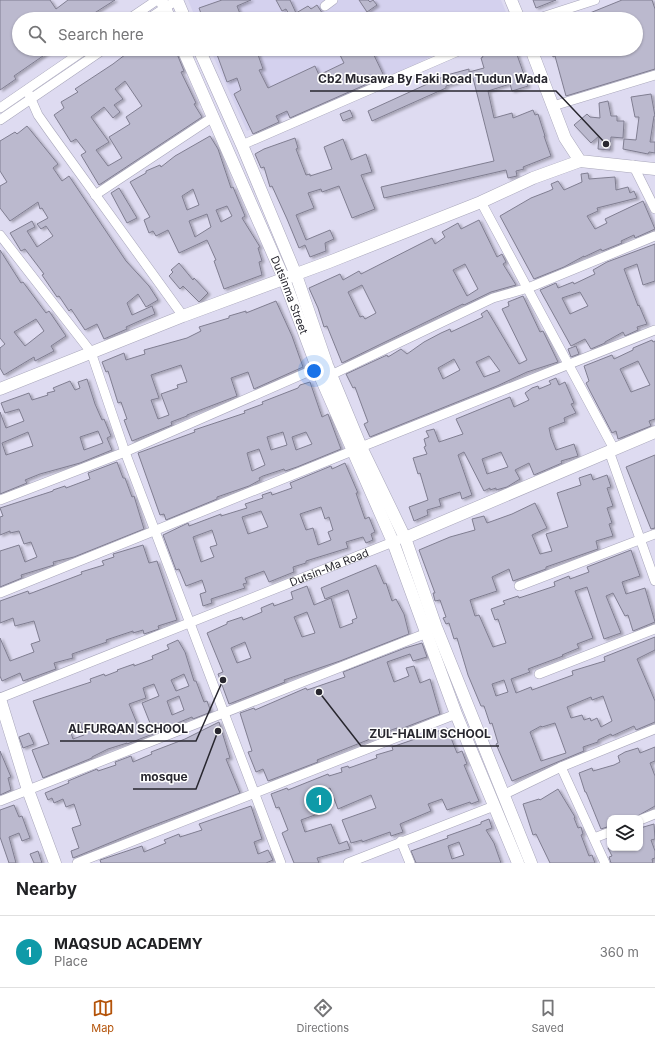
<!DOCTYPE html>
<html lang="en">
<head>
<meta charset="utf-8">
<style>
  :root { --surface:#fff; --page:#f6f6f6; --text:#202124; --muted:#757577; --line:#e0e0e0; --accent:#b45309 }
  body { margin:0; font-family:Inter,sans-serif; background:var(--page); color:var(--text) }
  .controls { position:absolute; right:12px; bottom:12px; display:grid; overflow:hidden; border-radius:8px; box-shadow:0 1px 3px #0004 }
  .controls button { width:36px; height:36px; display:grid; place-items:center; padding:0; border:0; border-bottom:1px solid var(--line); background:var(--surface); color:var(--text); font:20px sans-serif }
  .you { position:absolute; left:314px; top:371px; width:14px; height:14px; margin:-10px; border:3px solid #fff; border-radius:50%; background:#1a73e8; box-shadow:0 0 0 6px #1a73e833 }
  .badge { display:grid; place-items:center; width:26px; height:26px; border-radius:50%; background:var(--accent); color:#fff; font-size:13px; font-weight:700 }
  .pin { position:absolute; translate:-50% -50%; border:2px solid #fff; box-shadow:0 1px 4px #0006 }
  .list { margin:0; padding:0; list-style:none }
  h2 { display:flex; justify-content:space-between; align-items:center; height:52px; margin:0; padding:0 16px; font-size:17px }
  h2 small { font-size:13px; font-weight:400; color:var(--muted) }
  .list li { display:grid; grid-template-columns:26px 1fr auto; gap:12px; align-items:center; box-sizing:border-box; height:72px; padding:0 16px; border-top:1px solid var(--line) }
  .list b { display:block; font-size:15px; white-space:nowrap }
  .list p { margin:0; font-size:13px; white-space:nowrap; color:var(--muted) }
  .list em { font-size:13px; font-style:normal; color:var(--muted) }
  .icon { flex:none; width:22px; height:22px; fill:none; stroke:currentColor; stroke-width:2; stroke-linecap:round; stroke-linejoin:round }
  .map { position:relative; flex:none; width:655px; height:863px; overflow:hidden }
  .search { position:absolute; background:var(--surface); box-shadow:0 1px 3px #0004; left:12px; right:12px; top:12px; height:44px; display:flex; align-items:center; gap:10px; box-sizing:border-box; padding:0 14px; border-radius:22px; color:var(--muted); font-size:15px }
  .sheet { height:124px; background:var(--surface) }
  nav { display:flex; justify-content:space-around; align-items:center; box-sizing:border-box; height:56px; border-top:1px solid var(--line); background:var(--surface); font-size:11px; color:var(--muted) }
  nav a { display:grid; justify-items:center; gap:2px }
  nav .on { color:var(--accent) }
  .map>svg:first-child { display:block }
</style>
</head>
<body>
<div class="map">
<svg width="655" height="863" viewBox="0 0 655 863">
  <defs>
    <filter id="shadow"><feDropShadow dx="2.5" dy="1.5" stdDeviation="1" flood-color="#0004"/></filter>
  </defs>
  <rect width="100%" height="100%" fill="#dedbf1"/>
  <g fill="#d4d1ee">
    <polygon points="188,0 501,0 508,17 503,19 196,19"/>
    <polygon points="210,49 445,49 382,82 247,131"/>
  </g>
  <g fill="#bbb9ce" stroke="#807e91" fill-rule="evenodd" filter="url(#shadow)">
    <polygon points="0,0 50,0 56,9 68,0 115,0 85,19 19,19 19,49 53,49 14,76 16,79 0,90"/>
    <polygon points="222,0 251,0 237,6 242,19 203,19 199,8"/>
    <polygon points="276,0 290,0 296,13 308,6 311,9 317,5 326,19 286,19 290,16 286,9 282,11"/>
    <polygon points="359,0 368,0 370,2 373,0 377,5 367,12"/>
    <polygon points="533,0 556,0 536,8"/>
    <polygon points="622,0 652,0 655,9 655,69 566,96 555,56 553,57 551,49 636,49 636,19 575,19"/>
    <path d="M 129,49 L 175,49 L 184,71 L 181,72 L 196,103 L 194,104 L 202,117 L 99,185 L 81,155 L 86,152 L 76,139 L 71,142 L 54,115 L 64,108 L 61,102 L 78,92 L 75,89 L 113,64 L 130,51 ZM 125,81 L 142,106 L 126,117 L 130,124 L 109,137 L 122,158 L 108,166 L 96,150 L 109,142 L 91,117 L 104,107 L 113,118 L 120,112 L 114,105 L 123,99 L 115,89 Z"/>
    <polygon points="215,49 256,49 263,69 259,70 268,88 315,66 319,75 344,63 337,49 371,49 383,74 375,79 376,80 290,118 287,111 276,116 279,122 253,134 234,94 241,90 237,78 227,82"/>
    <polygon points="500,49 515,49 528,86 512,91 510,84 488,91 494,118 512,113 513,118 533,110 535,115 538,114 545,136 544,136 551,156 523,167 524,169 516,171 517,176 508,178 506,170 384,198 381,187 494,161 473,78 446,86 446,88 372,121 368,111 447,75 469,69 469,72 484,68 481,58 483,57 482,55"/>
    <polygon points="651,94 655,116 654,116 650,142 655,142 655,153 649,152 648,154 623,149 624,139 636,140 639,117 635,117 631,97"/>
    <polygon points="608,101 611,116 617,116 617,121 624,121 623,138 611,137 610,150 598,149 599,136 591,143 574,125 587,114 590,117 600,118 599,103"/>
    <polygon points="350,110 353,117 343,121 340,114"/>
    <polygon points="27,126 58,164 53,168 62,181 69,176 126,261 149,286 158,300 146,307 138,294 127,303 132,315 152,306 155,314 126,327 127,329 104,339 97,324 85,330 71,309 69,311 59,296 57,297 42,275 44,274 25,249 21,251 10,233 32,221 35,227 27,231 37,247 53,236 46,226 41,229 37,224 48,218 42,208 40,209 38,202 10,221 0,208 0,186 7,182 0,171 0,141 15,132 17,134"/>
    <path d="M 210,136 L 218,149 L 231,188 L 233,187 L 245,216 L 242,218 L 260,247 L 258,248 L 262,261 L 259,262 L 262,275 L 224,289 L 214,261 L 216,260 L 207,240 L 179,253 L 168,230 L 156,236 L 153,231 L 149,233 L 144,220 L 150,217 L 130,182 L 146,173 L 146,171 L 160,165 L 161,167 L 175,156 ZM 193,189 L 199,205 L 187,210 L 182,196 ZM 227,206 L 232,216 L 221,222 L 216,210 ZM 207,214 L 211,227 L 195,237 L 189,221 Z"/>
    <polygon points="295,138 298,148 296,149 306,175 310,174 310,176 332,169 324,147 343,139 351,160 366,154 372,172 361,175 375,209 352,218 339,186 322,192 321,189 308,193 314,208 296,215 306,240 330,230 334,239 325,243 326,251 310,257 305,245 299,248 287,219 272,186 270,187 264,167 261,168 255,154 264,149"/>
    <polygon points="588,173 589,179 615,177 616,190 628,187 630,193 634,191 637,198 597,208 598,211 587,216 595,229 607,223 605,219 643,201 655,229 635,238 634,235 621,241 622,243 602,251 601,249 584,257 584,256 564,267 534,279 500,216 531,198 549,191 553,189 551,184 558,181 564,190 582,182 581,174"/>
    <polygon points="119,188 137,218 127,223 111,193"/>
    <path d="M 479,220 L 497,257 L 502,254 L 506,262 L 503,264 L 516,285 L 491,292 L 464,305 L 463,304 L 342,363 L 327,326 L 324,327 L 318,308 L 309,288 L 340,274 L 343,280 L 359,271 L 361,274 L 432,238 L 435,244 L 445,237 L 442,232 L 458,223 L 461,229 ZM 465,264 L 478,289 L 467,296 L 453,270 ZM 362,285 L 376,313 L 365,319 L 363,316 L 360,317 L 348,292 Z"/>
    <path d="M 655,244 L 655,281 L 643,285 L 637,264 L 624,269 L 638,306 L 639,305 L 647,324 L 637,327 L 638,330 L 625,336 L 623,332 L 605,342 L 605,343 L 591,349 L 585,339 L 571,346 L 540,290 L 556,283 L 558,288 L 573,282 L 574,284 L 595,274 L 593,270 L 607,262 ZM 580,292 L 588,306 L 570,314 L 562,298 Z"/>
    <path d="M 0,250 L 21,283 L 23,282 L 46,313 L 49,311 L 66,336 L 51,346 L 54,351 L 35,361 L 34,357 L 4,375 L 0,368 L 0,348 L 5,344 L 0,338 ZM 36,319 L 44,331 L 25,346 L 14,332 Z"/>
    <polygon points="179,263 193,280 194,278 208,293 199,302 183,286 180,289 169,276 173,272 171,270"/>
    <path d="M 523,296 L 540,332 L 543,331 L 558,362 L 527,372 L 497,386 L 370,437 L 364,424 L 368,422 L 362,406 L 355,387 L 353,388 L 346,374 L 387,355 L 388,357 L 401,349 L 407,354 L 424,342 L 441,333 L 450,329 L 451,332 L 483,317 L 481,314 L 487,310 L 519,364 L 527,360 L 502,309 L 509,306 L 508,302 ZM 489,356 L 500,371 L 484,377 L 476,362 ZM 454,359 L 460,370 L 443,379 L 438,368 Z"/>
    <path d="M 276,301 L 292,336 L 303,367 L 254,389 L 248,372 L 231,378 L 237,396 L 187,415 L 187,416 L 171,422 L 172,425 L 132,441 L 124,420 L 127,419 L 121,402 L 118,403 L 108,371 L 106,372 L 102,362 L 124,353 L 126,360 L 145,354 L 144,350 L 187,338 L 201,331 L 199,327 L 229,318 L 229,316 L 246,311 L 246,313 ZM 181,365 L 187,382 L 177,385 L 178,388 L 161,394 L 169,415 L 158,419 L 151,400 L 159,398 L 151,375 Z"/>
    <path d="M 652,340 L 653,342 L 655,341 L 655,419 L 649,421 L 651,426 L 618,439 L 616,431 L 612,433 L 590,391 L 586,383 L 589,381 L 584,366 L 612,355 L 614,359 L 633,350 L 633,348 ZM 638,361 L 650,385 L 631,392 L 620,369 Z"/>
    <polygon points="576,346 579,354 571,357 568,349"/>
    <path d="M 556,378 L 559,385 L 565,382 L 574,403 L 571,404 L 576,413 L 564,418 L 565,422 L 549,428 L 551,437 L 556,450 L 574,444 L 578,456 L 561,461 L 562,463 L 534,475 L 529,463 L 515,470 L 520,479 L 507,487 L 496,490 L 496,488 L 490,490 L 490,488 L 484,491 L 464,452 L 458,455 L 472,495 L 462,499 L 460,492 L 439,499 L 441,506 L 427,510 L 428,515 L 414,521 L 409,507 L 428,500 L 420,473 L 418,474 L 413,458 L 427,454 L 424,447 L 426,446 L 424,439 L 429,437 L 426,431 L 434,429 L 439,442 L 463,434 L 456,419 L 510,397 L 514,407 L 529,400 L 525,393 L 532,388 L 538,386 L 539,389 L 551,384 L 549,381 ZM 501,452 L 508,467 L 487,474 L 482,459 Z"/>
    <path d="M 87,379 L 95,404 L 102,420 L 104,419 L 111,436 L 107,438 L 112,450 L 80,463 L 40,474 L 25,480 L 27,483 L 0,494 L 0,412 L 6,428 L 24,421 L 19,409 L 5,413 L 1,403 L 29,393 L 32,400 L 48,395 L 47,393 L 55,391 L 53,388 L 70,381 L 75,390 L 80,388 L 78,382 ZM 98,431 L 103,443 L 84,450 L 80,437 ZM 28,432 L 33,446 L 6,455 L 2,443 Z"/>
    <path d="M 310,382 L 322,417 L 328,414 L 341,449 L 297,467 L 285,471 L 284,469 L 263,476 L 259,478 L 260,480 L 249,486 L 217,497 L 217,499 L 166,520 L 164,514 L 160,515 L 138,453 L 195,432 L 194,430 L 245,413 L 244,411 L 263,404 L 262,402 L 298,388 L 300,385 ZM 283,432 L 287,445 L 271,450 L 267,437 ZM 306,432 L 312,444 L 296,450 L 292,437 ZM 259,449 L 265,465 L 252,471 L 247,453 Z"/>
    <polygon points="655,455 655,528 651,529 626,467"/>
    <polygon points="117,462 123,478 125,478 132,497 134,496 144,529 74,557 53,562 54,565 21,575 22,578 0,587 0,551 19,545 25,562 37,557 31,542 24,544 19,531 10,533 10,531 0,535 0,517 3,516 0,508 53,491 53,490 65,486 66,488 90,479 88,473"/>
    <path d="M 345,463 L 358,493 L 356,493 L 365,519 L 369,517 L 375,532 L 371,534 L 373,540 L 366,543 L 363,537 L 346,542 L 348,548 L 306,561 L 306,563 L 293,567 L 294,572 L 269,582 L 264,571 L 245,578 L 247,583 L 243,584 L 245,588 L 211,599 L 212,603 L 203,606 L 200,594 L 206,592 L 202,580 L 186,586 L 179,569 L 176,570 L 163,535 L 188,523 L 189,526 L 221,514 L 221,516 L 247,508 L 245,504 L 263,498 L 262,495 L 271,492 L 272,495 L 292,488 L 290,483 L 331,466 L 332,469 ZM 321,507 L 325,519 L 329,517 L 333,530 L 328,532 L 331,540 L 318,545 L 313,528 L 306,530 L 300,514 ZM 261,511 L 268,527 L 248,534 L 242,517 ZM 212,530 L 217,545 L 210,547 L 214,557 L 201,562 L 193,537 Z"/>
    <path d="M 591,474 L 593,480 L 607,475 L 611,487 L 607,488 L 613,506 L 607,508 L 612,523 L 609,524 L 613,536 L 596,541 L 598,549 L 546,567 L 546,569 L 513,581 L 509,569 L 492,577 L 497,591 L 470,600 L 475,616 L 479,615 L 493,647 L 506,643 L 498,619 L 495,620 L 491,609 L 505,604 L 503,601 L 518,596 L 519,598 L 555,586 L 554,582 L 569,576 L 570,579 L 589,572 L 587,567 L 631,550 L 640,576 L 622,582 L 626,594 L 645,588 L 655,622 L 633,631 L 628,615 L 625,616 L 613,593 L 606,596 L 621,633 L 604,639 L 587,587 L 575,591 L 593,638 L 577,644 L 579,648 L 562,655 L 563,656 L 528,669 L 530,672 L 511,679 L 516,693 L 531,687 L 532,690 L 573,675 L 572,671 L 605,661 L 604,657 L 655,637 L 655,650 L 637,659 L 655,701 L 655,722 L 636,730 L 634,726 L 612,736 L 611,734 L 598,740 L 598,742 L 583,747 L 584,751 L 512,781 L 496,744 L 498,743 L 492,723 L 490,724 L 484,706 L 481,706 L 468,675 L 457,638 L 454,639 L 449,623 L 446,624 L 443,618 L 446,617 L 440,600 L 435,601 L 433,593 L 435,593 L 419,550 L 450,537 L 475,530 L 472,519 L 484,516 L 487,523 L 512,514 L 535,503 L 547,528 L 532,535 L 540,554 L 552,551 L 546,534 L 568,527 L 557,493 L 581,485 L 579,478 ZM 504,680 L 508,692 L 496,696 L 492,684 ZM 603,696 L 612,721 L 601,727 L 597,718 L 591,721 L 590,718 L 584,720 L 582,715 L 571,718 L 567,707 L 591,697 L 592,700 ZM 555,723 L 566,753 L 541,761 L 530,732 L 541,726 L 542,727 Z"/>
    <polygon points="143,545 149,563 157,561 177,620 158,626 159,629 144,634 143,630 133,633 133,631 106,640 107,642 72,654 73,658 54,663 56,669 23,681 20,673 2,681 0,676 0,638 10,661 34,652 31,644 40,641 34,621 15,626 13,618 0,623 0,601 28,591 29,594 82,574 81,572 104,565 102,561 114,557 113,554"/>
    <path d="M 376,565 L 384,584 L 386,583 L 392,601 L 396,599 L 404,614 L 409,634 L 340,661 L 284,680 L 285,682 L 229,704 L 218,674 L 223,672 L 207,633 L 227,624 L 227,622 L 242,617 L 243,620 L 262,612 L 261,608 L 273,603 L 274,606 L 293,599 L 291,592 L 307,586 L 314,605 L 331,598 L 340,628 L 353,623 L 352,620 L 357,618 L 348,590 L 325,599 L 321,588 ZM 307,612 L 315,633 L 302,637 L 294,617 ZM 245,642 L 251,658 L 237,663 L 231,648 Z"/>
    <path d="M 178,640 L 185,652 L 194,681 L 196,681 L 204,702 L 207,701 L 211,712 L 193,719 L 192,717 L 175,724 L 176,725 L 127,744 L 127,743 L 108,749 L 92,757 L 92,758 L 43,778 L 32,750 L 49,744 L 33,701 L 91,682 L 90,679 L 104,674 L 105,676 L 118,671 L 117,670 L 134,664 L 134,666 L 153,659 L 152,656 L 169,649 L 167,645 ZM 184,674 L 189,686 L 176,691 L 171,680 ZM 154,684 L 159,696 L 142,703 L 152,728 L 141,733 L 129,704 L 146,698 L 143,688 ZM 179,696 L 184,710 L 172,715 L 167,701 ZM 80,722 L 84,735 L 73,739 L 69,727 Z"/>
    <polygon points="422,643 427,657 413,661 410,654 387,662 394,682 409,676 406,668 414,666 420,683 430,679 440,714 398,730 397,728 383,733 383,734 317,760 318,762 268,781 263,769 256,772 248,752 252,751 240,713 254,708 255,710 306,688 307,690 345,677 343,672 405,648"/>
    <polygon points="219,722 230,758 226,759 240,793 141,830 73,858 71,851 79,848 72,828 81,825 74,804 66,807 63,799 54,803 52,798 48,800 45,793 69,783 68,781 97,769 98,771 116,765 115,762 131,756 133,762 152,754 151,752 185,739"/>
    <polygon points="447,728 457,753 462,751 467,764 464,765 479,801 471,804 470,802 447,810 442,799 428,804 431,811 400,824 403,832 391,836 390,832 362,842 362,840 351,843 342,820 376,808 371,795 338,809 330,788 319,792 326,811 301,820 305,832 331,824 339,844 347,841 350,849 317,858 319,863 294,863 282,833 288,830 279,807 276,808 271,794 287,788 288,790 328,774 329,776 342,772 341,768 348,766 349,768 377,758 376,755 393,750 392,747"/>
    <polygon points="29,733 34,744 23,748 19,737"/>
    <polygon points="655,747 655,761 650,763 655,776 655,806 634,818 610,818 610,826 601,829 586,792 585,792 579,773 592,768 593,771 614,765 620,762 618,756 625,752 638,748 640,753"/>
    <polygon points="0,751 11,777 8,778 11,790 0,795"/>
    <polygon points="558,789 575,817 574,818 578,828 581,827 583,834 581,835 589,856 592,855 595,863 550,863 536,834 533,835 523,804 539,799 540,800"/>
    <polygon points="14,805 19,817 22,816 30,838 22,841 19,833 9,837 16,863 9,863 0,837 0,810"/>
    <polygon points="251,806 262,839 254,842 258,854 268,850 273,860 266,863 101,863 100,860 142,846 144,852 166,843 164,840 179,834 180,837 202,830 199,824"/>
    <path d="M 489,819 L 492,828 L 486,830 L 494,843 L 501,863 L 416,863 L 411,851 L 448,838 L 447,836 L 481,824 L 481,822 ZM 459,842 L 464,855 L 452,859 L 448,846 Z"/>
    <polygon points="654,824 655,839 651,840 655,851 655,858 652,859 653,863 611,863 609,857 612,856 608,848 640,848 640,828"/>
    <polygon points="38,851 42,863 34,863 30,854"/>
  </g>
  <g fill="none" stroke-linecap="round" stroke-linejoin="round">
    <g stroke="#a8a6ba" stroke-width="10">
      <g id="street">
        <polyline points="325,6 333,0"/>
        <polyline points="129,19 157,0"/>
        <polyline points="148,19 177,0"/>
        <polyline points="536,19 595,0"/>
        <polyline points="27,90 38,115 50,132 183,316"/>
        <polyline points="553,106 655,75"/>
        <polyline points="0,108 86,49"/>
        <polyline points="0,120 104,49"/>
        <polyline points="242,145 463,49"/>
        <polyline points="633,165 655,209"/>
        <polyline points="95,195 213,117"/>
        <polyline points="481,202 614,449"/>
        <polyline points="0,235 91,352 125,452 281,863"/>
        <polyline points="331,375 493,298 528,288 655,236"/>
        <polyline points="361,447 655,330"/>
        <polyline points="609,451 655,581"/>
        <polyline points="0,500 125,452 317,368"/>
        <polyline points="519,586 655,534"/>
        <polyline points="0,593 352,451"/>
        <polyline points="539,674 655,629"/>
        <path id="s1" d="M 0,698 L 398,540"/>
        <polyline points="561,767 605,863"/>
        <polyline points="503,795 561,767 655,729"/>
        <polyline points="0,801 427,633"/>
        <polyline points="640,820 655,814"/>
        <polyline points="594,838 610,832"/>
        <polyline points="401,841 410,863"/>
        <polyline points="77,863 456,714"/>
        <polyline points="348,863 494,806"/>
      </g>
    </g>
    <g stroke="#a8a6ba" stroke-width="13">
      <g id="secondary">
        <polyline points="161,0 170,19"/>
        <polyline points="177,0 185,19"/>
        <polyline points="511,0 519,19"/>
        <path id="s2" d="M 183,49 L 284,279 L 321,378 L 393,542 L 456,714 L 518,863"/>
        <polyline points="199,49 242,145 296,275 327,365 361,447 405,538 436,627 531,863"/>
        <polyline points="531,49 565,138 580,161 655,169"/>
        <polyline points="0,389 183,316 329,262 481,202 533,178 580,161"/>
        <polyline points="405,538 655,432"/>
        <polyline points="0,699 28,790 55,863"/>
      </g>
    </g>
    <use href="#street" stroke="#fff" stroke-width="9"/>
    <use href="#secondary" stroke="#fff" stroke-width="12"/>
  </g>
  <g text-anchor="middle" stroke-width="3" stroke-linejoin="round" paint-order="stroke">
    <g font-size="11" fill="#28272f" stroke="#fff">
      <text dy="4" stroke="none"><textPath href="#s2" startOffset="268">Dutsinma Street</textPath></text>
      <text dy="4" stroke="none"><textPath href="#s1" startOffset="354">Dutsin-Ma Road</textPath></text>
    </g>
  </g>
  <path fill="none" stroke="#28272f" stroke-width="1.5" d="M606 144L556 91H310M223 680L196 741H60M319 692L361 746H499M218 731L196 789H133"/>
  <g fill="#28272f" stroke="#fff" stroke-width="1.5">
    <circle cx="606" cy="144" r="4"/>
    <circle cx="223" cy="680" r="4"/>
    <circle cx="319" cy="692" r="4"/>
    <circle cx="218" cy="731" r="4"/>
  </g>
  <g font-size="12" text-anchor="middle" font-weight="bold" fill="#28272f" stroke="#fff" stroke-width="3" stroke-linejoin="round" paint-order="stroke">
    <text x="433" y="83">Cb2 Musawa By Faki Road Tudun Wada</text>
    <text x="128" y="733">ALFURQAN SCHOOL</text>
    <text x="430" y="738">ZUL-HALIM SCHOOL</text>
    <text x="164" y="781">mosque</text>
  </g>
</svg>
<div class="controls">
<button><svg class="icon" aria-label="layers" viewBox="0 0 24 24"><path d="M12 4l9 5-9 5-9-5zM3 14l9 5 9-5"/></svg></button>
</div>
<div class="you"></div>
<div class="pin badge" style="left:319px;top:800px;background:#0f9aa8">1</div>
<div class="search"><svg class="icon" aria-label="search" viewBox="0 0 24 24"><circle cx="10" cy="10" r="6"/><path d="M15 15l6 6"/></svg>Search here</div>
</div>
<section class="sheet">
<h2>Nearby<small></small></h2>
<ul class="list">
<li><span class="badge" style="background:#0f9aa8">1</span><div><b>MAQSUD ACADEMY</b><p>Place</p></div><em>360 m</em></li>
</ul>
</section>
<nav>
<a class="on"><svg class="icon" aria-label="map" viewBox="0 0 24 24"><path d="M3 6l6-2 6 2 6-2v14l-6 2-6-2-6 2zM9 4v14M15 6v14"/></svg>Map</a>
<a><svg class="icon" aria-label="directions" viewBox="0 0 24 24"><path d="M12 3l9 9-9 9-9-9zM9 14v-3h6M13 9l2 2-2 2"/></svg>Directions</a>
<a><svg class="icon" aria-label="saved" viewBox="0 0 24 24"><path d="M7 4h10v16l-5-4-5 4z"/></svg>Saved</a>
</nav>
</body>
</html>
